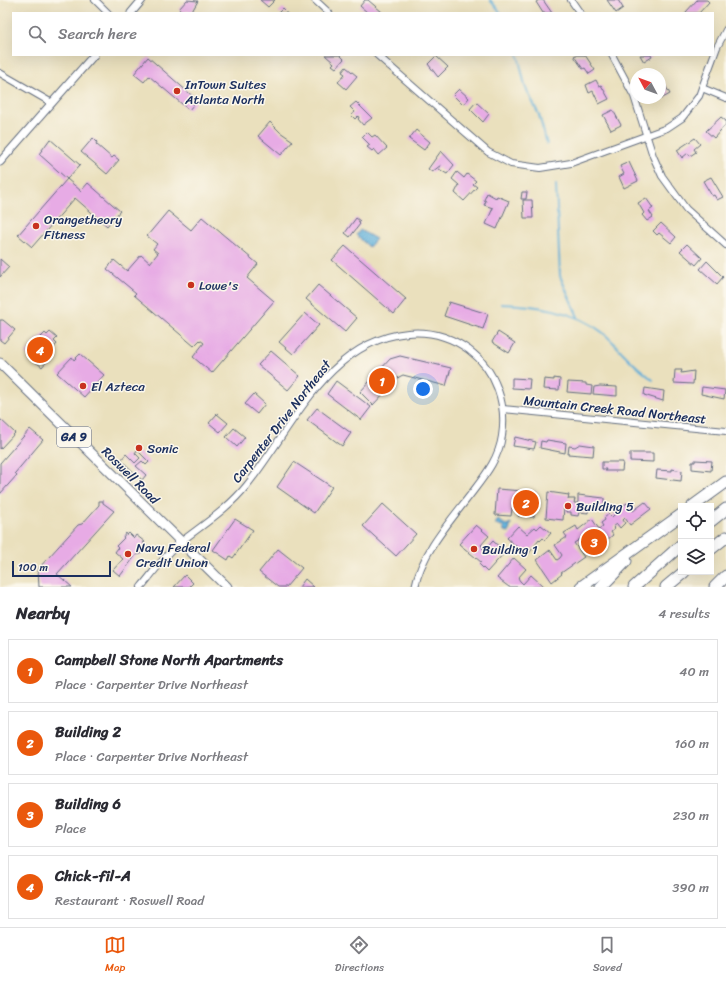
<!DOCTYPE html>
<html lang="en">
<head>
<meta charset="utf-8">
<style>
  :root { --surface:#fff; --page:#f2f2f3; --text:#2b2b33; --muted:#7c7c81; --line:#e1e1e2; --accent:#ea580c }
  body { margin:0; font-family:Sriracha,sans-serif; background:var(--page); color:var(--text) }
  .controls { position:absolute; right:12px; bottom:12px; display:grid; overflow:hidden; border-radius:0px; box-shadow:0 4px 16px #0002 }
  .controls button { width:36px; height:36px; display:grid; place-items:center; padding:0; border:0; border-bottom:1px solid var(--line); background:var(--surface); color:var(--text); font:20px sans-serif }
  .compass { position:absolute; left:630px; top:68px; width:36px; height:36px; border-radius:50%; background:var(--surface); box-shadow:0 4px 16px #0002; rotate:311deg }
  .scale { position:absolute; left:12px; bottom:10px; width:99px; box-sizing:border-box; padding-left:4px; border:2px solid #1b2f5e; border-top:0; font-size:11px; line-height:14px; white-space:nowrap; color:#1b2f5e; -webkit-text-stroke:3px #fbf7ec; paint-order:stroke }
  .you { position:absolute; left:423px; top:389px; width:14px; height:14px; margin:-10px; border:3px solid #fff; border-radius:50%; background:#1a73e8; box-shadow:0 0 0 6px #1a73e833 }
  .badge { display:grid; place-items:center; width:26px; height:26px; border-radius:50%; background:var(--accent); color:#fff; font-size:13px; font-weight:700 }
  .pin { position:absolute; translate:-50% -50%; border:2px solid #fff; box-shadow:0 1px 4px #0006 }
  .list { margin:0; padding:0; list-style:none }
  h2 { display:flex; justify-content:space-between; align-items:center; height:52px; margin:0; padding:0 16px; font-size:17px }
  h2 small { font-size:13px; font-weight:400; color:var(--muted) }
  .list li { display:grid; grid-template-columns:26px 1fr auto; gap:12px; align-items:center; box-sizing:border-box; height:64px; margin:0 8px 8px; padding:0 8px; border:1px solid var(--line); border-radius:0px }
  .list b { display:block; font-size:15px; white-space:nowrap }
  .list p { margin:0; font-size:13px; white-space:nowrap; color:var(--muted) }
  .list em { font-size:13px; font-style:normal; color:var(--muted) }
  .icon { flex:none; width:22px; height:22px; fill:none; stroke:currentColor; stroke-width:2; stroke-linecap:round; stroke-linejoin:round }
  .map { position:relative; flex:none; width:726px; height:587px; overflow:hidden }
  .search { position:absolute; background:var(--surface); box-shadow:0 4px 16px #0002; left:12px; right:12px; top:12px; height:44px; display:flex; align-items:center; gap:10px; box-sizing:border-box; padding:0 14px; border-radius:0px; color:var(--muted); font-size:15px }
  .sheet { height:340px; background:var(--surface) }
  nav { display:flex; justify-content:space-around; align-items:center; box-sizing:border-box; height:56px; border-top:1px solid var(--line); background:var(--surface); font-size:11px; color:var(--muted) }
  nav a { display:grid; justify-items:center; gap:2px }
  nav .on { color:var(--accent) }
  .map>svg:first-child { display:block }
</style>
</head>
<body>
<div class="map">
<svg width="726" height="587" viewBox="0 0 726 587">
  <rect width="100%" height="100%" fill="#fbf7ec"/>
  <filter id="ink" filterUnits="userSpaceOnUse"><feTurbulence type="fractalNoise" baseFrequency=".025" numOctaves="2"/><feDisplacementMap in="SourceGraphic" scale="8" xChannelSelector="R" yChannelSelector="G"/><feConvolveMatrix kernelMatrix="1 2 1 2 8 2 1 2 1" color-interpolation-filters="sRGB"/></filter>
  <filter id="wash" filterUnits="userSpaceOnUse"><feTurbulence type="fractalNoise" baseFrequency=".012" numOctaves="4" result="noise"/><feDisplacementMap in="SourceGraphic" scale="16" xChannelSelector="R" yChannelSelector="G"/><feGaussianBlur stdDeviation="0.9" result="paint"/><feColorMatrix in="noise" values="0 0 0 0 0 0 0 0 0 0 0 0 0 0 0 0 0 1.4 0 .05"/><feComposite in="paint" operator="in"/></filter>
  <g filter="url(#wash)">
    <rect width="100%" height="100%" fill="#eae0bd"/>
    <g fill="#5daed8" stroke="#3c6e9b">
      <polygon points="360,230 376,239 369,247 356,235"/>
      <polygon points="498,520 506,525 511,523 509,532 504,531 503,526 496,525 496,522"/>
    </g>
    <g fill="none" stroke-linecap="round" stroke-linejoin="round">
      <g stroke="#5daed8" stroke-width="2">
        <polyline points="490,0 501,13"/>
        <polyline points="518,55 525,86 539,115 547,144"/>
        <polyline points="556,185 560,276 578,317"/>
        <path d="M 501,304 C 536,305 574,310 602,332 C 610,338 617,347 624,354 C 633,364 643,372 653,380"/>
      </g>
    </g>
    <g id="blocks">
      <g fill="#e7abe5">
        <polygon points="187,0 198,1 191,13 188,11 182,13 179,9"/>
        <polygon points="260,0 275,0 268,7"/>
        <polygon points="365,0 368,0 382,12 368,13 360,6"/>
        <polygon points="539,0 543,0 552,13 543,13 536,2"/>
        <polygon points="607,0 618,0 623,8 616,13"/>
        <polygon points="697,0 707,0 709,2 699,13 685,13"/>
        <polygon points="283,8 288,13 278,13"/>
        <polygon points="325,55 340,55 344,59 336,68 332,65 334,63"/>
        <polygon points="576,55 585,55 595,70 589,74 585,68 583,69 574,56"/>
        <polygon points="640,55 651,55 652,57 644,62"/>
        <polygon points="436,56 448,67 438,77 428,64"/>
        <polygon points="148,57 197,100 189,110 149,76 144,82 134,74"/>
        <polygon points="346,67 357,76 346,89 338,82 345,74 342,72"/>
        <polygon points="660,76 670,94 661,99 660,97"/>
        <polygon points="596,80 599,86 601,85 609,99 599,104 593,91 589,93 586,85"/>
        <polygon points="459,89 469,98 463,105 453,95"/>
        <polygon points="356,102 372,118 363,125 358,119 359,118 358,116 355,119 351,115 355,112 350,107"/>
        <polygon points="476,102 489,114 483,122 470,109"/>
        <polygon points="613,110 621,125 611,130 603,115"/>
        <polygon points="721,117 726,121 726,124 714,138 706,131"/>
        <polygon points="270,122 280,132 293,141 281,155 258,136"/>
        <polygon points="416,130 430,142 424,150 409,139"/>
        <polygon points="367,132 372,137 375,135 387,148 379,155 374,149 372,151 367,147 370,145 362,137"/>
        <polygon points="93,138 97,142 96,144 112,158 114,156 119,160 107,174 81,152"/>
        <polygon points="695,138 700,144 694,149 696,152 690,156 688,153 682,158 677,150"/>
        <polygon points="50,139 80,165 67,179 81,191 88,183 120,211 107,226 75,198 32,247 18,235 67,179 39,154"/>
        <polygon points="441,151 454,165 447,174 439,169 441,165 432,172 428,169"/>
        <polygon points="629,162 638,181 624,188 619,177 624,174 620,166"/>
        <polygon points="457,172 464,178 467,174 476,181 473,184 477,187 464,201 455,193 459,185 452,179"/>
        <polygon points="711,177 723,197 717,200 714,195 712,196 703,181"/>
        <polygon points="522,192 527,192 526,199 521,199"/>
        <polygon points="487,193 496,198 497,196 509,201 497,229 486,224 493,208 484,205 486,201 484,200"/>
        <polygon points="646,198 653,208 649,211 653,217 647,221 642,215 644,213 638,203"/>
        <polygon points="523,200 532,200 533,218 524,218"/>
        <polygon points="168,211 191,230 202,217 258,264 247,278 274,301 212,373 193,357 204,343 200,340 194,346 134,295 136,293 107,269 114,260 127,271 141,255 150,263 158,253 153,249 157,244 147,236"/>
        <polygon points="356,218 360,221 358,222 360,224 350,237 345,233"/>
        <polygon points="661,223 676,237 671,243 659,233 657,235 653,231"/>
        <polygon points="687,244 702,258 696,265 680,251"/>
        <polygon points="345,246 406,299 394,314 332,260"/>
        <polygon points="0,259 9,267 0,277"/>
        <polygon points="707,261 723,277 717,284 700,269"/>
        <polygon points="318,285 357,318 345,332 306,299"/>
        <polygon points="449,302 488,314 483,329 444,316"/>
        <polygon points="305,313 319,325 293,354 279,342"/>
        <polygon points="0,320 3,320 15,330 4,343 0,340"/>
        <polygon points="50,332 57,338 54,341 57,344 47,355 48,360 42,367 26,354 37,339 38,340 45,333 47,335"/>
        <polygon points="498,332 515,343 509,353 492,342"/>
        <polygon points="271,351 300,376 288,390 258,365"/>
        <polygon points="80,354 104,375 84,397 57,373 72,357 74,360"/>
        <polygon points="400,356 451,368 446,386 403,375 399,377 373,405 360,392 390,359"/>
        <polygon points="675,370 682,370 681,373 694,371 693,384 674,383"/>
        <polygon points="512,378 530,379 529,389 512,388"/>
        <polygon points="554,378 560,379 559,390 543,389 544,379 554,380"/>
        <polygon points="336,381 371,407 361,420 327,394"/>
        <polygon points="568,382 586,383 586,385 592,386 591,394 567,392"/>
        <polygon points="600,386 617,387 617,396 593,394 594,387"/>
        <polygon points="702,387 725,390 724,399 701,394"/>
        <polygon points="645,388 664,391 663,401 644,395"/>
        <polygon points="254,394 265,404 257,414 245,404"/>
        <polygon points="317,408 351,433 342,446 307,420"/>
        <polygon points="217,414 228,423 220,432 209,423"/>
        <polygon points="0,419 15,433 0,449"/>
        <polygon points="234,428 245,437 237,447 226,437"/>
        <polygon points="30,429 43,440 15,473 17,475 0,494 0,463"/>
        <polygon points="515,437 536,442 534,449 513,446"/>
        <polygon points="547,440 566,443 565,453 540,448 541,441 546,442"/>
        <polygon points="580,444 594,446 593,456 568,454 569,446 575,447"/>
        <polygon points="137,450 149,462 146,465 142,461 136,466 146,475 142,480 121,460 126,454 135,463 140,458 135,453"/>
        <polygon points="630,453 653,453 653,462 630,461"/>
        <polygon points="695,460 712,461 711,471 692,469 692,462 695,462"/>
        <polygon points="294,462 332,487 314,513 277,487"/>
        <polygon points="602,462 623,462 622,471 605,471 606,469 602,469"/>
        <polygon points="672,469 682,471 681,481 656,478 657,470 672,471"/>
        <polygon points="497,489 536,492 534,517 518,516 519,503 513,502 511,516 495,515"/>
        <polygon points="548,492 569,495 568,499 575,499 574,503 578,503 578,495 604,498 604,507 588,505 588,513 579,512 578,516 571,515 571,512 566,512 566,508 564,507 563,520 546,518"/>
        <polygon points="99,501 103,501 103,503 114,511 57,574 72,587 39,587 38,569 78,525 82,524 99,505"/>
        <polygon points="645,502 651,509 630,525 625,518 623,520 625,523 620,528 617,524 613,527 615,529 611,532 613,535 592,552 582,538 574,543 584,557 561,573 562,574 552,582 537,560 550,550 557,560 560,558 562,555 555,545 567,537 564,533 571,529 576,526 578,530 592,519 599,529 603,526 601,523 605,520 604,518 609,514 612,517 615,514 613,511 619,506 620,508 627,503 633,511"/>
        <polygon points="383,504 416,534 396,556 363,526"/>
        <polygon points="235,519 253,530 233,558 230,556 228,560 213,550"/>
        <polygon points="476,525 489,536 481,545 483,547 482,548 485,550 493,541 505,552 487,572 479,564 481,562 459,544"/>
        <polygon points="541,525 551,533 545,540 543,538 540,541 539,540 527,556 507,538 518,526 527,534 535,527 537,529"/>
        <polygon points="126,533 127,535 129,533 134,538 136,535 145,542 143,543 147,546 141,554 136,555 120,576 113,570 123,559 115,552 118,548 116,546 124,538 123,537"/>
        <polygon points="278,549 302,568 286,587 278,587 259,572"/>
        <polygon points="514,558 526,569 518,578 520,581 523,584 531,575 543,586 541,587 509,587 497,578"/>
        <polygon points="185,575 193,583 189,587 174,587"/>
        <polygon points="305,579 314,587 299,587"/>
      </g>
    </g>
  </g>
  <g filter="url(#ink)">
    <use href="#blocks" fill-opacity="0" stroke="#636d7f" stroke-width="1"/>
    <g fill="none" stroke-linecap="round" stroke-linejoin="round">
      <g stroke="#636d7f" stroke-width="8">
        <g id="minor">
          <polyline points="95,0 108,13"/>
          <polyline points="315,0 329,13"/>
          <polyline points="571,0 580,13"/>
          <polyline points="377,55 488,152 511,164 540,168 571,163 667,128 682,118 699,96 717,47 726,30"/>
          <polyline points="612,55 634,96 653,156 662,176 686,209 726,245"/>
          <polyline points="0,73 52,103"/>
          <polyline points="702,88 726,98"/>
          <polyline points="503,409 726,431"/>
          <path d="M 141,587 C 154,572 166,553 182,541 C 204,524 229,508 247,485 C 292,429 327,341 408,333 C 430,331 451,337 469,350 C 496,370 507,404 502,436 C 499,457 487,473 474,490 C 453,518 422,551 415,587"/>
        </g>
      </g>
      <g stroke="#636d7f" stroke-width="9">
        <g id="tertiary">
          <polyline points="131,13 142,0"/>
          <polyline points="0,162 94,55"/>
        </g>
      </g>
      <g stroke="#636d7f" stroke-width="11">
        <polyline id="primary" points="0,363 227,587"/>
      </g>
      <g stroke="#636d7f" stroke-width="13">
        <g id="motorway">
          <polyline points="693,506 726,482"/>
          <polyline points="711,521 726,509"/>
          <polyline points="711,549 726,537"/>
          <polyline points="581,587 681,515"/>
          <polyline points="601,587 626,561"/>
          <polyline points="634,587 681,545"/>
          <polyline points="666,587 684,572"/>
          <polyline points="715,587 726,576"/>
        </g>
      </g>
      <use href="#minor" stroke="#fff" stroke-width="6"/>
      <use href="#tertiary" stroke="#fff" stroke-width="7"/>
      <use href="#primary" stroke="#fff" stroke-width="9"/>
      <use href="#motorway" stroke="#fff" stroke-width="11"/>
    </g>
  </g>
  <g fill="#c8321e" stroke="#fbf7ec" stroke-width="1.5">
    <circle cx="177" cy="91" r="4"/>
    <circle cx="36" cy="226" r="4"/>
    <circle cx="191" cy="285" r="4"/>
    <circle cx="83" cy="386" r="4"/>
    <circle cx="139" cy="448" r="4"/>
    <circle cx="568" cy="506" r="4"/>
    <circle cx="474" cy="549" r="4"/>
    <circle cx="128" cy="554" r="4"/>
  </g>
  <g text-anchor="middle" stroke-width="3" stroke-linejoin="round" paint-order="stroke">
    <rect fill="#fbf7ec" stroke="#5e6b89" stroke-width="1" x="57" y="427" width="34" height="20" rx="3"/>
    <g font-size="12" font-weight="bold" fill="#1b2f5e">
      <text x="74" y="441">GA 9</text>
    </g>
    <g font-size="13" fill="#1b2f5e" stroke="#fbf7ec" text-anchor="start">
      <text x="185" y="89">InTown Suites<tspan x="185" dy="15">Atlanta North</tspan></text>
      <text x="44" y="224">Orangetheory<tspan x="44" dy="15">Fitness</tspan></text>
      <text x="199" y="290">Lowe's</text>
      <text x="91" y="391">El Azteca</text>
      <text x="147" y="453">Sonic</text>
      <text x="576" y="511">Building 5</text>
      <text x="136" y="552">Navy Federal<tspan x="136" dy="15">Credit Union</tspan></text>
      <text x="482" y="554">Building 1</text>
    </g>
    <g font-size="13" fill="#1b2f5e" stroke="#fbf7ec">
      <text transform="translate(615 409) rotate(6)" y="5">Mountain Creek Road Northeast</text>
      <text transform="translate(281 421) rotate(-52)" y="5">Carpenter Drive Northeast</text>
      <text transform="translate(131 475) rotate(45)" y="5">Roswell Road</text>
    </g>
  </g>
</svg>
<div class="controls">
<button><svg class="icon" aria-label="locate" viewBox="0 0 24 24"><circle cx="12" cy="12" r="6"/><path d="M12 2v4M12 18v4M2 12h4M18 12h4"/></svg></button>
<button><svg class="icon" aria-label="layers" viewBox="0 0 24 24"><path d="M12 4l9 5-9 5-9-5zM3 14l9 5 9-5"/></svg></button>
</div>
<svg class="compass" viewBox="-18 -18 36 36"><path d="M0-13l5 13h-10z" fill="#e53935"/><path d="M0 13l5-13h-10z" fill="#7c7c81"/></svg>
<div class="scale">100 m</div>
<div class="you"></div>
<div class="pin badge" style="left:382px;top:381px">1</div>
<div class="pin badge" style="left:526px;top:503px">2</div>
<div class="pin badge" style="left:594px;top:542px">3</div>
<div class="pin badge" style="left:40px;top:350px">4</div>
<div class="search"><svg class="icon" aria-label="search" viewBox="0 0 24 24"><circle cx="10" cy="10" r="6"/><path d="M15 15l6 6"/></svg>Search here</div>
</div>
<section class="sheet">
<h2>Nearby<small>4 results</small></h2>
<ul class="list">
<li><span class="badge">1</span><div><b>Campbell Stone North Apartments</b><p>Place · Carpenter Drive Northeast</p></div><em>40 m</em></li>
<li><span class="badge">2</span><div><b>Building 2</b><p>Place · Carpenter Drive Northeast</p></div><em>160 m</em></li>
<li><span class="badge">3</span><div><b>Building 6</b><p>Place</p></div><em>230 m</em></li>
<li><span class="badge">4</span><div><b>Chick-fil-A</b><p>Restaurant · Roswell Road</p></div><em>390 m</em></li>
</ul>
</section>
<nav>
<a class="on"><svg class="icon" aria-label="map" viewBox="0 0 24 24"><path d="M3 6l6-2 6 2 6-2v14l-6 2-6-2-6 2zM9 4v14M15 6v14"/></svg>Map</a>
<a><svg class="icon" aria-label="directions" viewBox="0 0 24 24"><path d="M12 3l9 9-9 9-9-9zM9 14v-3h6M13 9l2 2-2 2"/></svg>Directions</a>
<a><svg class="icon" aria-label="saved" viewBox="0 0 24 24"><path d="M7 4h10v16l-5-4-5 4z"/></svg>Saved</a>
</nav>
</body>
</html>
